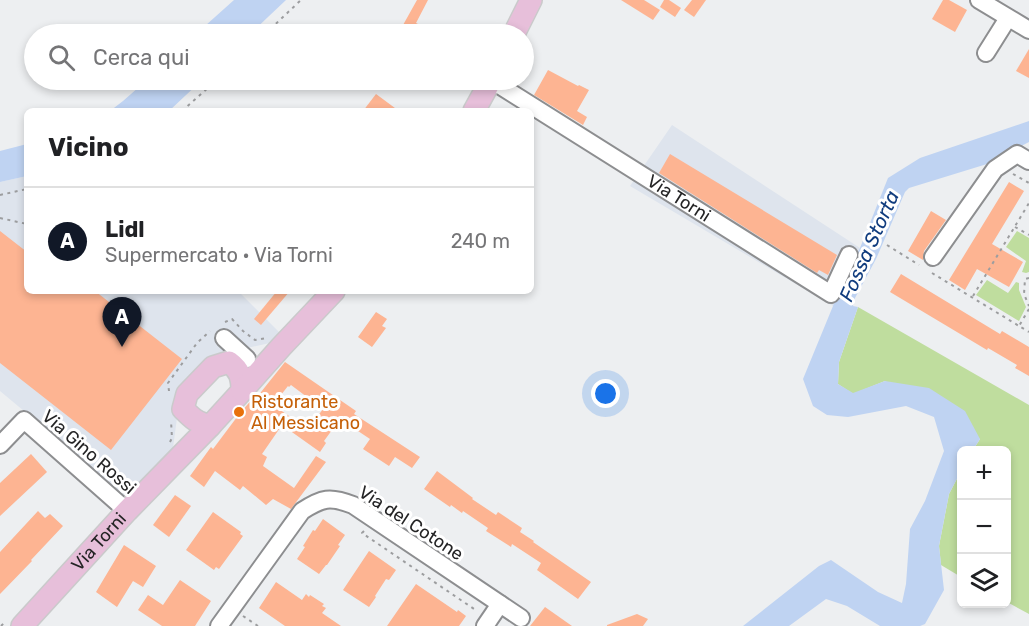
<!DOCTYPE html>
<html lang="it">
<head>
<meta charset="utf-8">
<style>
  :root { --surface:#fff; --page:#f6f6f6; --text:#202124; --muted:#757577; --line:#e0e0e0; --accent:#111827 }
  body { margin:0; font-family:Rubik,sans-serif; background:var(--page); color:var(--text) }
  .controls { position:absolute; right:18px; bottom:18px; display:grid; overflow:hidden; border-radius:9px; box-shadow:0 3px 9px #0003 }
  .controls button { width:54px; height:54px; display:grid; place-items:center; padding:0; border:0; border-bottom:2px solid var(--line); background:var(--surface); color:var(--text); font:30px sans-serif }
  .you { position:absolute; left:606px; top:394px; width:21px; height:21px; margin:-15px; border:4px solid #fff; border-radius:50%; background:#1a73e8; box-shadow:0 0 0 9px #1a73e833 }
  .badge { display:grid; place-items:center; width:39px; height:39px; border-radius:50%; background:var(--accent); color:#fff; font-size:20px; font-weight:700 }
  .pin { position:absolute; translate:-50% -50px; filter:drop-shadow(0 2px 3px #0008) }
  .pin::after { content:''; position:absolute; top:32px; width:21px; height:18px; background:inherit; clip-path:polygon(0 0,100% 0,50% 100%) }
  .list { margin:0; padding:0; list-style:none }
  h2 { display:flex; justify-content:space-between; align-items:center; height:78px; margin:0; padding:0 24px; font-size:26px }
  h2 small { font-size:20px; font-weight:400; color:var(--muted) }
  .list li { display:grid; grid-template-columns:39px 1fr auto; gap:18px; align-items:center; box-sizing:border-box; height:108px; padding:0 24px; border-top:2px solid var(--line) }
  .list b { display:block; font-size:22px; white-space:nowrap }
  .list p { margin:0; font-size:20px; white-space:nowrap; color:var(--muted) }
  .list em { font-size:20px; font-style:normal; color:var(--muted) }
  .icon { flex:none; width:33px; height:33px; fill:none; stroke:currentColor; stroke-width:2; stroke-linecap:round; stroke-linejoin:round }
  .map { position:relative; flex:none; width:1029px; height:626px; overflow:hidden }
  .search { position:absolute; background:var(--surface); box-shadow:0 3px 9px #0003; left:24px; top:24px; width:510px; height:66px; display:flex; align-items:center; gap:15px; box-sizing:border-box; padding:0 21px; border-radius:33px; color:var(--muted); font-size:22px }
  .panel { position:absolute; background:var(--surface); box-shadow:0 3px 9px #0003; left:24px; top:108px; width:510px; height:186px; border-radius:9px }
  .map>svg:first-child { display:block }
</style>
</head>
<body>
<div class="map">
<svg width="1029" height="626" viewBox="0 0 1029 626">
  <rect width="100%" height="100%" fill="#edeff1"/>
  <g fill="#dee4ed">
    <polygon points="672,125 860,248 838,291 833,306 630,186"/>
    <polygon points="27,176 27,291 238,291 282,335 270,343 218,354 181,388 173,448 127,497 0,391 0,182"/>
  </g>
  <g fill="#bfdd9e">
    <polygon points="1017,231 1029,238 1029,272 1026,273 1022,272 1026,261 1006,247"/>
    <polygon points="987,280 1008,293 1016,282 1019,283 1019,290 1026,307 1019,321 976,295"/>
    <polygon points="858,307 1029,405 1029,614 1007,602 1006,450 973,450 980,439 885,381 853,394 838,384 839,362"/>
    <polygon points="961,471 961,577 941,565 939,546 949,494"/>
  </g>
  <g fill="#bfd3f2">
    <polygon points="234,0 286,0 250,34 196,34"/>
    <polygon points="147,80 202,80 169,111 110,111 123,101"/>
    <polygon points="1029,121 1029,142 987,164 909,188 905,192 876,259 855,298 853,306 858,307 839,362 838,384 853,393 885,381 929,388 965,411 980,439 973,450 962,450 961,471 949,494 939,546 944,590 925,624 920,626 880,626 847,606 826,599 789,626 743,626 819,566 831,560 878,592 902,603 906,584 910,529 925,501 944,451 934,417 906,406 848,417 827,415 813,406 803,379 833,306 838,291 860,248 888,178 920,158"/>
    <polygon points="27,144 27,176 0,182 0,151"/>
  </g>
  <g fill="#fdb492" fill-rule="evenodd">
    <polygon points="417,0 428,0 416,23 420,25 414,34 398,34"/>
    <polygon points="621,0 644,0 660,10 653,20"/>
    <polygon points="664,0 669,0 681,8 675,17 660,7"/>
    <polygon points="692,0 706,0 694,17 684,10"/>
    <polygon points="943,0 949,0 967,10 955,32 932,19"/>
    <polygon points="1029,49 1029,78 1016,71"/>
    <polygon points="548,70 578,86 579,85 589,90 577,111 587,117 583,125 534,95"/>
    <polygon points="376,94 399,111 363,111"/>
    <polygon points="670,154 837,255 828,275 819,270 817,273 659,173"/>
    <polygon points="1009,182 1024,191 992,244 1023,262 1009,287 977,269 965,290 949,280"/>
    <polygon points="931,211 946,220 924,251 923,260 908,251"/>
    <polygon points="0,231 27,252 27,291 95,291 182,359 111,450 0,363"/>
    <polygon points="901,274 1000,334 1002,331 1029,347 1029,376 1015,368 1017,365 988,348 987,350 890,292"/>
    <polygon points="277,291 290,291 261,325 254,319"/>
    <polygon points="376,312 387,319 382,326 386,328 372,347 358,337"/>
    <path d="M 285,362 L 356,411 L 354,414 L 420,457 L 412,468 L 395,457 L 389,466 L 363,449 L 370,439 L 340,419 L 324,441 L 326,443 L 320,452 L 282,425 L 262,454 L 267,457 L 263,466 L 294,488 L 316,456 L 326,462 L 291,509 L 273,499 L 266,505 L 243,486 L 240,490 L 215,471 L 204,487 L 190,476 L 211,447 L 213,449 L 240,413 L 255,396 L 257,397 ZM 291,385 L 323,409 L 308,429 L 273,405 L 288,386 L 289,387 Z"/>
    <polygon points="31,454 47,472 0,516 0,483"/>
    <polygon points="437,471 473,498 472,499 496,515 498,512 522,528 520,532 534,541 533,542 591,582 578,599 537,570 541,563 512,544 511,547 486,531 488,528 463,511 462,513 451,505 450,507 424,489"/>
    <polygon points="175,495 191,506 169,537 153,525"/>
    <polygon points="38,511 45,518 50,514 63,526 31,560 32,561 0,594 0,552"/>
    <polygon points="213,512 241,532 240,534 243,536 219,569 216,567 214,570 186,550"/>
    <polygon points="323,519 345,535 338,545 340,546 327,565 326,565 319,574 297,559 305,547 303,546 313,530 315,531"/>
    <polygon points="124,545 156,566 143,587 133,581 117,607 96,592"/>
    <polygon points="369,551 396,570 389,580 386,579 375,596 376,597 369,607 343,590"/>
    <polygon points="180,580 211,601 195,626 162,626 138,610 148,595 163,605"/>
    <polygon points="276,582 302,600 306,594 309,597 310,595 324,604 322,606 326,608 322,613 341,626 285,626 259,608"/>
    <polygon points="416,584 457,612 458,610 466,616 459,626 387,626"/>
    <polygon points="545,607 572,626 530,626"/>
    <polygon points="637,614 648,619 643,626 607,626 607,625"/>
  </g>
  <g fill="none" stroke-linecap="round" stroke-linejoin="round">
    <g stroke="#8d8e90" stroke-width="20">
      <g id="minor">
        <polyline points="979,0 1029,30"/>
        <polyline points="986,53 1008,18"/>
        <path id="s1" d="M 491,80 L 831,294 L 849,255"/>
        <polyline points="933,257 995,169 1017,154 1029,161"/>
        <polyline points="224,338 247,359"/>
        <polyline points="0,445 24,420 127,511"/>
        <path d="M 219,626 L 302,511 C 322,498 330,496 353,505 L 521,618"/>
        <polyline points="485,626 500,604"/>
      </g>
    </g>
    <g stroke="#cacacb" stroke-width="24">
      <g id="major">
        <polyline points="514,34 531,0"/>
        <polyline points="474,111 491,80"/>
        <path d="M 229,362 C 240,370 242,378 242,391 L 210,426 C 196,422 193,419 183,409 L 187,394 L 213,367 Z"/>
        <polyline points="242,391 281,347 334,291"/>
        <path id="s2" d="M 22,626 L 127,511 L 210,426"/>
      </g>
    </g>
    <g stroke="#9c9d9f" stroke-width="2" stroke-dasharray="3 4.5" stroke-linecap="butt">
      <polyline points="265,34 301,0"/>
      <polyline points="182,111 217,80"/>
      <polyline points="1013,174 1029,183"/>
      <polyline points="0,195 27,189"/>
      <polyline points="0,218 27,224"/>
      <polyline points="1015,227 1029,235"/>
      <polyline points="887,245 919,265"/>
      <polyline points="932,273 1019,326"/>
      <polyline points="1029,278 1025,279 1024,294 1029,306"/>
      <polyline points="973,296 1029,203"/>
      <polyline points="1029,309 1019,326 1029,332"/>
      <polyline points="225,322 232,319 243,331 255,340 267,338"/>
      <polyline points="169,391 168,383 197,343 210,331"/>
      <polyline points="170,442 172,438 171,421"/>
      <polyline points="364,531 362,533 477,611"/>
      <polyline points="243,616 258,626"/>
      <polyline points="1,626 6,621"/>
    </g>
    <use href="#minor" stroke="#fff" stroke-width="16"/>
    <use href="#major" stroke="#e7bfda" stroke-width="21"/>
  </g>
  <circle fill="#e8710a" stroke="#fff" stroke-width="2" cx="239" cy="412" r="6"/>
  <g text-anchor="middle" stroke-width="6" stroke-linejoin="round" paint-order="stroke">
    <g font-size="18" fill="#242425" stroke="#fff">
      <text dy="6" stroke="none"><textPath href="#s1" startOffset="222">Via Torni</textPath></text>
      <text transform="translate(89 452) rotate(41)" y="6">Via Gino Rossi</text>
      <text transform="translate(411 523) rotate(33)" y="6">Via del Cotone</text>
      <text dy="6" stroke="none"><textPath href="#s2" startOffset="114">Via Torni</textPath></text>
    </g>
    <g font-size="18" fill="#c56008" stroke="#fff" text-anchor="start">
      <text x="251" y="408">Ristorante<tspan x="251" dy="21">Al Messicano</tspan></text>
    </g>
    <g font-size="20" font-style="italic" fill="#103c7e" stroke="#fff">
      <text transform="translate(869 246) rotate(-66)" y="7">Fossa Storta</text>
    </g>
  </g>
</svg>
<div class="controls">
<button>+</button>
<button>−</button>
<button><svg class="icon" aria-label="layers" viewBox="0 0 24 24"><path d="M12 4l9 5-9 5-9-5zM3 14l9 5 9-5"/></svg></button>
</div>
<div class="you"></div>
<div class="pin badge" style="left:122px;top:347px">A</div>
<div class="search"><svg class="icon" aria-label="search" viewBox="0 0 24 24"><circle cx="10" cy="10" r="6"/><path d="M15 15l6 6"/></svg>Cerca qui</div>
<section class="panel">
<h2>Vicino<small></small></h2>
<ul class="list">
<li><span class="badge">A</span><div><b>Lidl</b><p>Supermercato · Via Torni</p></div><em>240 m</em></li>
</ul>
</section>
</div>
</body>
</html>
